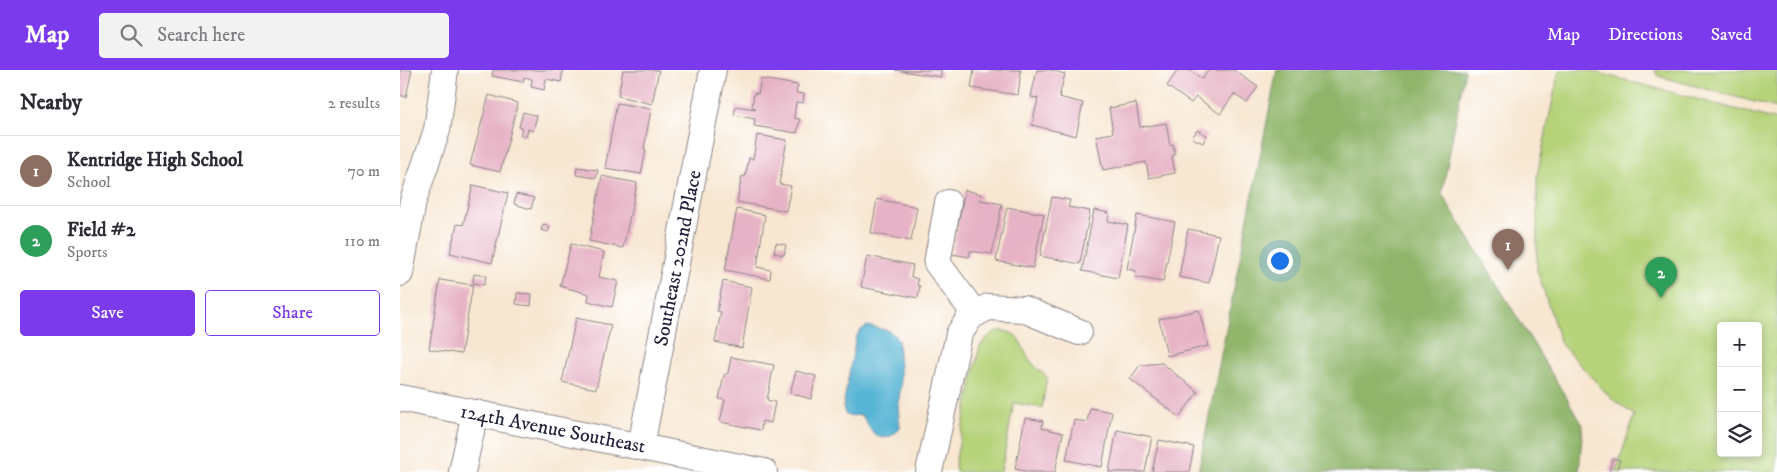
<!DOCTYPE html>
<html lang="en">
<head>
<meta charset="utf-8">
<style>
  :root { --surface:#fff; --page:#f2f2f3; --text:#2b2b33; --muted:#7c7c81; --line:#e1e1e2; --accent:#7c3aed }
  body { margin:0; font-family:"IM FELL DW Pica",serif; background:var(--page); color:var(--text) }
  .controls { position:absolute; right:15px; bottom:15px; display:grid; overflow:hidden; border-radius:5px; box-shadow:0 2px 8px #0003 }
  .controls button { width:45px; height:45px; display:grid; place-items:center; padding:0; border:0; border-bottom:1px solid var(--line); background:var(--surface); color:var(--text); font:25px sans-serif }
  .you { position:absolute; left:879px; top:190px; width:18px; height:18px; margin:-12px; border:4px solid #fff; border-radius:50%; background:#1a73e8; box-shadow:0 0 0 8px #1a73e833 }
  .badge { display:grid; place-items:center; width:32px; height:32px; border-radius:50%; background:var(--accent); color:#fff; font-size:16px; font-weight:700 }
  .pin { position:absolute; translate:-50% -41px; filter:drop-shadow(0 1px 2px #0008) }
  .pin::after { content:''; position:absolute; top:26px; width:18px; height:15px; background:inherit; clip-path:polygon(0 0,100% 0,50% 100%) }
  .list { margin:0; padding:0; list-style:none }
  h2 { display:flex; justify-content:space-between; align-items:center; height:65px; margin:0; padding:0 20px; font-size:21px }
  h2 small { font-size:16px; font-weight:400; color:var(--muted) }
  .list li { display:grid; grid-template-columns:32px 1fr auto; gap:15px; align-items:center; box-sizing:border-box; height:70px; padding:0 20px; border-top:1px solid var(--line) }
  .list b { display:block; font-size:19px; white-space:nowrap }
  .list p { margin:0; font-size:16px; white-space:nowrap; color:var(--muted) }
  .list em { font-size:16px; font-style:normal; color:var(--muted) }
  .actions { display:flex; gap:10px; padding:15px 20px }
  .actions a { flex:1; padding:11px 0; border:1px solid var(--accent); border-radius:5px; text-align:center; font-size:18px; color:var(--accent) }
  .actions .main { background:var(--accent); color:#fff }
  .icon { flex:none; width:28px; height:28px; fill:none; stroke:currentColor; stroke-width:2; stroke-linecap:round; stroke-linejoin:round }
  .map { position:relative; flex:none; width:1377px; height:402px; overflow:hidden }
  header { display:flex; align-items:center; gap:30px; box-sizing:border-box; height:70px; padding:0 25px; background:var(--accent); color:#fff }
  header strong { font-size:24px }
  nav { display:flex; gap:28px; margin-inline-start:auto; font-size:18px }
  .search { width:350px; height:45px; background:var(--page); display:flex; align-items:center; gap:12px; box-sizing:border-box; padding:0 18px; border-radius:5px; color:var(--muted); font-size:19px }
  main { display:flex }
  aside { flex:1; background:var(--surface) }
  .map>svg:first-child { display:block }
</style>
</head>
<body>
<header>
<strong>Map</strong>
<div class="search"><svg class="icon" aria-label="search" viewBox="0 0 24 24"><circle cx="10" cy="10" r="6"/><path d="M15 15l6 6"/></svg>Search here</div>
<nav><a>Map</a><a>Directions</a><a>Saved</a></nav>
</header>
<main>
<aside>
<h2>Nearby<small>2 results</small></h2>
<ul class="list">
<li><span class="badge" style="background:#8d6e63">1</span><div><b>Kentridge High School</b><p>School</p></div><em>70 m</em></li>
<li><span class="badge" style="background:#2e9e5b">2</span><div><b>Field #2</b><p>Sports</p></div><em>110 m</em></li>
</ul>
<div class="actions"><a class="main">Save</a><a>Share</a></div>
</aside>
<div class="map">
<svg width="1377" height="402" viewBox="0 0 1377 402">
  <rect width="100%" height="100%" fill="#fff"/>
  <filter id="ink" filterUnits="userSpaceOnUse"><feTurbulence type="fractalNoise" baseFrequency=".02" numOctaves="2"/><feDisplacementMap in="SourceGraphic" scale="10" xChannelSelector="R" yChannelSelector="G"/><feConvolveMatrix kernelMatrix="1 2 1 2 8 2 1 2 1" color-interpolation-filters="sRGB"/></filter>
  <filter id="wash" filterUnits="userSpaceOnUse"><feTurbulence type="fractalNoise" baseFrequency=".0096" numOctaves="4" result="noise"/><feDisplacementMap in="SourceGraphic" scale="20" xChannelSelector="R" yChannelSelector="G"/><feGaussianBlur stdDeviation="1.12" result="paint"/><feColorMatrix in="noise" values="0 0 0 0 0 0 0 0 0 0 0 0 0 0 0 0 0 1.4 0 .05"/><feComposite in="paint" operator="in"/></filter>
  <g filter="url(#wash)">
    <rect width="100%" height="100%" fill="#f7e6d0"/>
    <g fill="#b6d37a" stroke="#6c7a5a" fill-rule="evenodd">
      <path d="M 1159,0 L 1187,0 L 1377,50 L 1377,402 L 1216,402 L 1234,345 L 1211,328 L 1161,274 L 1137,200 L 1137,106 ZM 1321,256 L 1358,256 L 1358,383 L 1321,383 Z"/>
      <polygon points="1254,0 1377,0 1377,38 1258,6"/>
      <path d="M 597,261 C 621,260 619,274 630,290 C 635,297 641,302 647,307 L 642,338 L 614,333 L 601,402 L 556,402 L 555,393 L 579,279 C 583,270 588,266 597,261 Z"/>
    </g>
    <polygon fill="#90b56a" stroke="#596c52" points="877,0 1065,0 1042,124 1183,355 1179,402 798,402"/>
    <path fill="#56b4d4" stroke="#3c6b88" d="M 468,256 L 490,261 L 498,269 L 501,315 L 498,336 L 500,357 C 497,362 494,365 488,367 C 474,371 468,355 462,345 L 448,346 L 445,344 L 443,336 L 456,267 L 461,260 Z"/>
    <g id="blocks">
      <g fill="#e6b2c5">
        <polygon points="0,0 12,0 6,27 0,25"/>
        <polygon points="93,0 163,0 161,12 146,9 144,20 131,17 132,9 124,7 123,12 92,6"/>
        <polygon points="223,0 259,0 252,34 218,26"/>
        <polygon points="495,0 541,0 541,7"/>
        <polygon points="574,0 621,0 618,25 571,18"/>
        <polygon points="637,0 650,0 665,4 659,27 683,33 676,66 632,55 638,28 631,27"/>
        <polygon points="778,0 789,0 802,9 809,0 834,0 858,17 847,33 834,24 820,44 796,27 791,33 767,16"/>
        <polygon points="361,9 398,15 396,23 404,24 403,33 396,32 394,48 400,49 397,63 354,56 355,49 334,45 336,36 355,39 356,38 352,37 354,23 358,24"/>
        <polygon points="89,25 118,33 100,102 70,95"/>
        <polygon points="217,33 251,39 244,79 246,80 241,104 205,98"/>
        <polygon points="736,33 740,57 766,53 770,75 773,74 775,85 772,86 775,103 749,108 746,92 703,100 696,66 713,63 709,38"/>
        <polygon points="123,42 137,46 133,61 128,59 126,67 120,65 122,58 119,57"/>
        <polygon points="797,60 807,65 803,73 792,68"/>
        <polygon points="357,65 387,70 379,114 391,116 386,141 337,132 342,106 345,107 349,88 353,89"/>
        <polygon points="177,97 198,100 196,108 176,105"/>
        <polygon points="202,106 237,113 223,178 189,171"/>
        <polygon points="73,115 108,123 92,193 50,183 57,154 63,155"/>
        <polygon points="565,120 581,124 580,130 602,134 592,184 570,181 569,187 552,184"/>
        <polygon points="116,124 134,128 131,139 114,134"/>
        <polygon points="652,127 670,130 668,137 690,141 680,194 640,186"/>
        <polygon points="477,129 517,137 511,171 471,163"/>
        <polygon points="607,137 644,144 633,198 596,191"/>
        <polygon points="337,139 365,145 357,197 371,200 370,209 325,200"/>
        <polygon points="694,140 709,143 708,151 728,155 718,208 682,201"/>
        <polygon points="737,145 775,152 763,212 735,207 736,201 727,199"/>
        <polygon points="143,154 150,156 148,162 141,160"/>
        <polygon points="788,159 819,165 809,213 779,207"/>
        <polygon points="376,173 386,175 384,185 374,183"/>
        <polygon points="171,174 204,182 199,207 218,211 212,237 188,231 189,224 160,216"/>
        <polygon points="467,186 513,195 511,207 518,209 517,215 520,216 518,228 461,217"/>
        <polygon points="74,204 86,206 84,215 73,213"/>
        <polygon points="40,210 73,215 61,284 29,279"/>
        <polygon points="323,211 352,217 342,278 315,272 321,242 317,241"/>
        <polygon points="117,223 132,224 131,236 116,234"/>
        <polygon points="799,240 808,276 767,286 759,249"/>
        <polygon points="176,248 211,255 196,319 162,312"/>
        <polygon points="331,287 374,295 367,330 375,332 371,353 362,351 361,360 320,352 325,330 319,329 324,305 328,303"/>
        <polygon points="762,293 798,322 779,347 730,309 740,295"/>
        <polygon points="396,301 416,306 411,329 390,323"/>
        <polygon points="690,338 712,342 702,397 666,390 674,350 687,352"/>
        <polygon points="625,348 643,351 642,358 663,363 655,402 630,402 615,399"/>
        <polygon points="717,360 752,367 745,402 709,402"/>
        <polygon points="759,370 794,377 789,402 752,402"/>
        <polygon points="1213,388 1220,390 1216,402 1209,402"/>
      </g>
    </g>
  </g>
  <g filter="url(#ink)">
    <use href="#blocks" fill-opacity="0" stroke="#8c8486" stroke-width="1"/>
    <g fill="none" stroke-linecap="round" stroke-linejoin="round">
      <g stroke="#8c8486" stroke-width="28">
        <g id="minor">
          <polyline points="548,133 537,193 575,244"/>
          <polyline points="0,203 13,131 37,60 45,0"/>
          <polyline points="0,328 364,402"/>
          <polyline points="241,376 313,0"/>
          <polyline points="62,402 75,343"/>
          <polyline points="529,402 559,264 571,246 588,237 623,239 679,262"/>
        </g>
      </g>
      <use href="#minor" stroke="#fff" stroke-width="26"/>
    </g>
  </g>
  <g text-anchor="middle" stroke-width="4" stroke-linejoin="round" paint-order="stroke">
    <g font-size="20" fill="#22223b" stroke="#fff">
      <text transform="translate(277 188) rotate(-79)" y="7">Southeast 202nd Place</text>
      <text transform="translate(153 358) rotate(11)" y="7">124th Avenue Southeast</text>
    </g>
  </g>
</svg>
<div class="controls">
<button>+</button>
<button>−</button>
<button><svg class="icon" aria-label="layers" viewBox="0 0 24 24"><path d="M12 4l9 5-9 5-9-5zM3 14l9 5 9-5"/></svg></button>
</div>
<div class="you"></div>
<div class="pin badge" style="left:1108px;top:200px;background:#8d6e63">1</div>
<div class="pin badge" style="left:1261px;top:228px;background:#2e9e5b">2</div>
</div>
</main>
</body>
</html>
